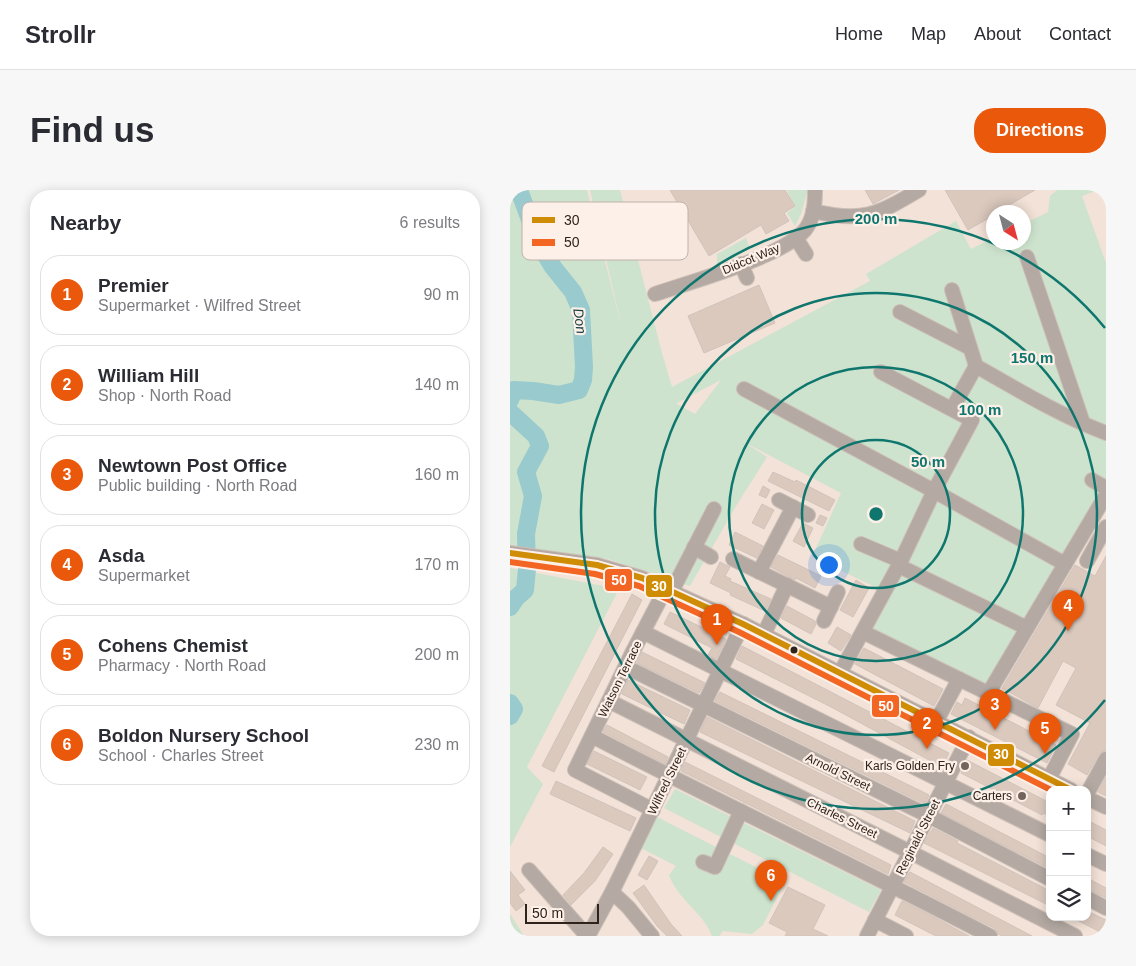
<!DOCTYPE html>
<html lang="en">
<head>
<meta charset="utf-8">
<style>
  :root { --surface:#fff; --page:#f7f7f7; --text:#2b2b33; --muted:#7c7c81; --line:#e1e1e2; --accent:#ea580c }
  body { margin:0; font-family:Helvetica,sans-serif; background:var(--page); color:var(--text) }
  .controls { position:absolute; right:15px; bottom:15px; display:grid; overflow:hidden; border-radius:10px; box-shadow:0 2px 12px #0003 }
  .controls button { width:45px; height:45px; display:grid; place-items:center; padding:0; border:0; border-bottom:1px solid var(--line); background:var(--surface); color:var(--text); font:25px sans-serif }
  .compass { position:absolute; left:476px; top:15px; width:45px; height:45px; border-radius:50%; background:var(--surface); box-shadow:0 2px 12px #0003; rotate:144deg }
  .scale { position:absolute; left:15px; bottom:12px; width:74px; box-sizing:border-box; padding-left:5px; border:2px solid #2e221b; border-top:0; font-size:14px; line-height:18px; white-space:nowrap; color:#2e221b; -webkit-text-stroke:4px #fdf0e9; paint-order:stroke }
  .you { position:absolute; left:318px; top:374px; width:18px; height:18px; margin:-12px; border:4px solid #fff; border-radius:50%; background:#1a73e8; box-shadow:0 0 0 8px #1a73e833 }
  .badge { display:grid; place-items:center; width:32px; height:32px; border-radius:50%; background:var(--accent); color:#fff; font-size:16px; font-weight:700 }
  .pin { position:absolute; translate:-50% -41px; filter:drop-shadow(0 1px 2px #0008) }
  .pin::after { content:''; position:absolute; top:26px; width:18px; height:15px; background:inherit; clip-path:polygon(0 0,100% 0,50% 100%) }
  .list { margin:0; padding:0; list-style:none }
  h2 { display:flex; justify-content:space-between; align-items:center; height:65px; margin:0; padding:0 20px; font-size:21px }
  h2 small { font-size:16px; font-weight:400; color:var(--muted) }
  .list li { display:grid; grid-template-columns:32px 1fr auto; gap:15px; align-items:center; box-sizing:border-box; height:80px; margin:0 10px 10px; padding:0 10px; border:1px solid var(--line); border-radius:20px }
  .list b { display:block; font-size:19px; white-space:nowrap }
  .list p { margin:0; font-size:16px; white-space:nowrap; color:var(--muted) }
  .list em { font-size:16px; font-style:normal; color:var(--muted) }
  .icon { flex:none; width:28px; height:28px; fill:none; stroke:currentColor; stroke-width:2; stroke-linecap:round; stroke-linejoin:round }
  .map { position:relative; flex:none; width:596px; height:746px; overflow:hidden; border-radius:20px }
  header { display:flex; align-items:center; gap:30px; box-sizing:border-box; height:70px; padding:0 25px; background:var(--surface); border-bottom:1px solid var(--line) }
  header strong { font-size:24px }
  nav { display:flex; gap:28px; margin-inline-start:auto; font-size:18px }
  .intro { display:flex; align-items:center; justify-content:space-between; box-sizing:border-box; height:120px; padding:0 30px }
  h1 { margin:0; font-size:35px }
  .button { padding:12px 22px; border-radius:20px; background:var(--accent); color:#fff; font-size:18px; font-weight:700 }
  main { display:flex; gap:30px; padding:0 30px }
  aside { flex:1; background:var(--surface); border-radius:20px; box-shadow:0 2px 12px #0003 }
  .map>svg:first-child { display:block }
</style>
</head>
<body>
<header>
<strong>Strollr</strong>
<nav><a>Home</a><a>Map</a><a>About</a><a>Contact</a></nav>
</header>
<div class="intro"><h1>Find us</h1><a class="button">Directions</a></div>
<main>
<aside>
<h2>Nearby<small>6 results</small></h2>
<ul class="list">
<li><span class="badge">1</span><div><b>Premier</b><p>Supermarket · Wilfred Street</p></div><em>90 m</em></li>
<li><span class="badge">2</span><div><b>William Hill</b><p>Shop · North Road</p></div><em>140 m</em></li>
<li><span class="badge">3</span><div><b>Newtown Post Office</b><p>Public building · North Road</p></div><em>160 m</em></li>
<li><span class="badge">4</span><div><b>Asda</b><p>Supermarket</p></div><em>170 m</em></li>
<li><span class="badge">5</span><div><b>Cohens Chemist</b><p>Pharmacy · North Road</p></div><em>200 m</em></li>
<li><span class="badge">6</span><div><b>Boldon Nursery School</b><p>School · Charles Street</p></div><em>230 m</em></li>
</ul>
</aside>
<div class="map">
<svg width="596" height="746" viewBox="0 0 596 746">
  <rect width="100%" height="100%" fill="#f3e2d7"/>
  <g fill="#cde3cd" fill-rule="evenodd">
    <path d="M 0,0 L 77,0 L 113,142 L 80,0 L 110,0 L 152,163 L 162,197 L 360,91 L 356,84 L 446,31 L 461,59 L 483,48 L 483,52 L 514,52 L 514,34 L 538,22 L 540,6 L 547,0 L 588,0 L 572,6 L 596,73 L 596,306 L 477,496 L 350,438 L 372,400 L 302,367 L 331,303 L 234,252 L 257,267 L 226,316 L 180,396 L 98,369 L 0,355 ZM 211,190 L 185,224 L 167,214 L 167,213 Z"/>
    <polygon points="277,0 298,0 291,24 285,36 277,23 285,17"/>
    <polygon points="236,48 240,59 217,71 207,75 207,64"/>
    <polygon points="0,378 109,399 17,577 33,594 0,657"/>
    <polygon points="165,599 371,700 359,722 154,618"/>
    <path d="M 147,627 L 275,692 L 253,735 L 242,744 L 213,741 L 209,746 L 202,746 C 193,722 168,710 159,685 L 166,676 L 131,658 Z"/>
    <polygon points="0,724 14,746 0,746"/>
  </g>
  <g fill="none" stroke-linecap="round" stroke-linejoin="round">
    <g stroke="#99cacd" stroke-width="18">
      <polyline points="0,210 4,200 23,201 49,205 69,200 73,190 74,177 71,120 63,102 43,77 28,52 9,0"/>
      <polyline points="0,222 26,246 30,256 16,282 23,306 16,344 17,379 15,400 6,408 0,417"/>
      <polyline points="0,513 4,519 0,526"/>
    </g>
  </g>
  <g fill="#dbc9be" stroke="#d0c3bb">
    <polygon points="160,0 275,0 285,16 274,23 279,31 256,44 251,35 199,66"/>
    <polygon points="355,0 389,0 363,14"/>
    <polygon points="435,0 525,0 487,22 484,22 484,25 458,40"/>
    <polygon points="249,95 265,133 194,163 178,126"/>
    <polygon points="263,282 285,292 286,290 325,310 319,321 258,291"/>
    <polygon points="253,296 260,300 256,308 249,305"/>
    <polygon points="252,314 264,320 254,339 242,333"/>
    <polygon points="310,325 317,328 313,336 306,333"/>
    <polygon points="293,333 303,338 294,357 283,351"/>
    <polygon points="225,342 253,356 247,368 219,355"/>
    <polygon points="268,365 311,386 305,398 286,388 285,390 261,377"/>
    <polygon points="596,366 596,560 589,564 577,585 558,574 580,533 546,515 566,478 553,471 528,518 492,498 565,375 585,386"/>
    <polygon points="210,372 220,377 215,386 221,389 220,391 261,409 255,421 220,405 221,403 200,393"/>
    <polygon points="346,390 359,398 343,427 330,420"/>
    <polygon points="122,404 132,410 44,582 32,576"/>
    <polygon points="277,416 305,431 306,434 301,444 271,428"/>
    <polygon points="160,422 216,449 206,469 198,465 202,458 154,434"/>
    <polygon points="327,437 341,445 331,461 318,453"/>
    <polygon points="232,456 439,563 432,577 321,517 226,469"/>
    <polygon points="354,458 433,499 424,516 345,474"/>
    <polygon points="132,462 195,493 189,503 127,473"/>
    <polygon points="118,490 180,520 174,534 112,504"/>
    <polygon points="210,502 419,605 415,614 205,511"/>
    <polygon points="455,508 546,555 537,573 441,524 447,512 452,515"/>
    <polygon points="197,527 405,631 400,643 190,542"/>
    <polygon points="97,535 158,567 155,574 93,542"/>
    <polygon points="84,561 137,587 130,600 77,574"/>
    <polygon points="457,570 540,613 540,626 533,623 532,625 451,583"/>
    <polygon points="175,572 381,675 378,684 171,581"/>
    <polygon points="596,587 596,606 588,602"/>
    <polygon points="46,591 126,628 120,641 40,604"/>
    <polygon points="436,614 540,668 540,679 431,623"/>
    <polygon points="577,630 596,640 596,656 577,646"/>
    <polygon points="423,638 448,651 447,653 540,701 540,716 414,653"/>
    <polygon points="93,657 103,664 85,691 61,715 53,705 74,683"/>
    <polygon points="139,666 148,671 137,690 128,685"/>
    <polygon points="0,681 15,700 8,705 15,714 6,721 0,713"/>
    <polygon points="400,682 522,746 492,746 488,744 484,738 394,692"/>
    <polygon points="577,688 596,698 596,708 577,699"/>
    <polygon points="134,695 161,734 172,746 157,746 147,736 123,703"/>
    <polygon points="278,697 315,715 303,739 318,746 275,746 277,742 259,733"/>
    <polygon points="392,711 422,726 459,746 426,746 385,725"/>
    <polygon points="577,721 596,730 596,745 561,727 577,727"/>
  </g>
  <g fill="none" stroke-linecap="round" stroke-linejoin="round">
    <g stroke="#cdc0b8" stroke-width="16">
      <g id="minor">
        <path d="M 303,21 C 352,33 367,25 409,0"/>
        <polyline points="286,48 296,64"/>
        <polyline points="517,67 573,233"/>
        <polyline points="231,74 237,88"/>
        <path d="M 442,100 L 466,176 C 508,200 551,226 596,243"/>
        <path d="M 145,104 C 180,92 272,67 295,40 C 304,28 305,14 305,0"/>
        <polyline points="390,122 460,158"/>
        <polyline points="234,199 424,301 555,374"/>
        <polyline points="442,219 466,176"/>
        <polyline points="582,290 596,298"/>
        <polyline points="269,310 298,325"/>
        <polyline points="351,354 391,371"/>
        <polyline points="184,357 201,367"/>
        <polyline points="0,363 87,375 132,388 233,434 561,600"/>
        <polyline points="223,369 321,417"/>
        <polyline points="577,371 596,337"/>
        <polyline points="389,376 517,438"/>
        <polyline points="249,382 283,317"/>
        <polyline points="162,401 204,319"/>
        <polyline points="314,431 328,402"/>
        <polyline points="133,442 540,645"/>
        <polyline points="353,442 449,489"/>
        <polyline points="254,444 277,395"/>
        <polyline points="116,477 419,626 540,689"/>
        <polyline points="330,483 391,371 424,301 462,230 371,182"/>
        <polyline points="478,504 596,305"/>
        <polyline points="99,511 400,662 565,746"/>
        <polyline points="426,532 449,489 562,544 539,589"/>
        <path d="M 82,546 C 214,615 348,677 480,746"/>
        <polyline points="577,604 596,569"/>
        <polyline points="577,608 596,617"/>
        <polyline points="143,620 65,580 122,463 156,398"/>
        <polyline points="577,665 596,674"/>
        <polyline points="193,672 205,677 231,621"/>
        <polyline points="19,680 77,746"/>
        <polyline points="102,702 118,717 142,746"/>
        <polyline points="577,708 596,718"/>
        <polyline points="365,730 396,746"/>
        <polyline points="78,746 102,702 233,434"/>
        <polyline points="357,746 459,547"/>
      </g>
    </g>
    <use href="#minor" stroke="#b4a9a3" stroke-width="14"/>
    <g stroke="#fdf0e9" stroke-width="10">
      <polyline id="bus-1" points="0,363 87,375 132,388 233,434 561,600"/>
    </g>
    <g stroke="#fdf0e9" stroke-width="10">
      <polyline id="bus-2" points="0,372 85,384 129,396 229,442 541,600"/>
    </g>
    <use href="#bus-1" stroke="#cf8c05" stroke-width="6"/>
    <use href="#bus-2" stroke="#f26522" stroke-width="6"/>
  </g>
  <g fill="none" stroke="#0f766e" stroke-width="2.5">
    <circle cx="366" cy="324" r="74"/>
    <circle cx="366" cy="324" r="147"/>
    <circle cx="366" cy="324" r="221"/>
    <path d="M595 510A295 295 0 1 1 595 138"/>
  </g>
  <circle fill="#2e221b" stroke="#fdf0e9" stroke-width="2" cx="284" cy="460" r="4.5"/>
  <g fill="#73655d" stroke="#fdf0e9" stroke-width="2">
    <circle cx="455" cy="576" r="5"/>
    <circle cx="512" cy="606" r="5"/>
  </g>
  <g text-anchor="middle" stroke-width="4.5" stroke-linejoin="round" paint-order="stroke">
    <g font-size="12" fill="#2e221b" stroke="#fdf0e9">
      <text transform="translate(241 69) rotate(-23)" y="4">Didcot Way</text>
      <text transform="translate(110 489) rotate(-64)" y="4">Watson Terrace</text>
      <text transform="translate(328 582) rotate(26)" y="4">Arnold Street</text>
      <text transform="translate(157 591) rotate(-64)" y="4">Wilfred Street</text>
      <text transform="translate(332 628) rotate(26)" y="4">Charles Street</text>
      <text transform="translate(408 647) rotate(-63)" y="4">Reginald Street</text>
    </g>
    <g font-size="12" fill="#2e221b" stroke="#fdf0e9" text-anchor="end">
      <text x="445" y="580">Karls Golden Fry</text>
      <text x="502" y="610">Carters</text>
    </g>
    <g font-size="14" font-style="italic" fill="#1a4044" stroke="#fdf0e9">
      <text transform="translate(70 131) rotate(82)" y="5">Don</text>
    </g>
  </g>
  <rect x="12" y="12" width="166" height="58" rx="8" fill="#fdf0e9" stroke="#bfb2ab" stroke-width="1"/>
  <rect x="22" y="27" width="23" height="6" fill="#cf8c05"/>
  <rect x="22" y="49" width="23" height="7" fill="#f26522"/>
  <g font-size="14" fill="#2e221b">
    <text x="54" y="35">30</text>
    <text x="54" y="57">50</text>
  </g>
  <circle cx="366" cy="324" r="8" fill="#0f766e" stroke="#fdf0e9" stroke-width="2.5"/>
  <g font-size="15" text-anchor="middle" font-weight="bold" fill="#0f766e" stroke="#fdf0e9" stroke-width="4.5" stroke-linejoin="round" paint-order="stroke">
    <text x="366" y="34">200 m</text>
    <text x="522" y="173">150 m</text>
    <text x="470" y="225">100 m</text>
    <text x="418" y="277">50 m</text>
  </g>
  <g stroke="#fdf0e9" stroke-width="2">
    <rect x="94" y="378" width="29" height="24" rx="5" fill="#f26522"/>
    <rect x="135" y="384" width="28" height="24" rx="5" fill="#cf8c05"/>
    <rect x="361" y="504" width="29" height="24" rx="5" fill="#f26522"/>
    <rect x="477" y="553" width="28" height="24" rx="5" fill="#cf8c05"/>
  </g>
  <g font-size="14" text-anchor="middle" font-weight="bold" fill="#fff">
    <text x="109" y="395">50</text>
    <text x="149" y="401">30</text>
    <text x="376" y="521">50</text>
    <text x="491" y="569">30</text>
  </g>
</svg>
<div class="controls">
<button>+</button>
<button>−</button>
<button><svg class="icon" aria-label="layers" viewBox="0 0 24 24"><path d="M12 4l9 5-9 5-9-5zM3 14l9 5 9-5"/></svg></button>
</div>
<svg class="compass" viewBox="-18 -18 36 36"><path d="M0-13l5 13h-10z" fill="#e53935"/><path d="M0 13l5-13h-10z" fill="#7c7c81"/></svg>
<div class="scale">50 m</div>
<div class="you"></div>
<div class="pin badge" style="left:207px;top:455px">1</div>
<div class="pin badge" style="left:417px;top:559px">2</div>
<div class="pin badge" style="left:485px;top:540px">3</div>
<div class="pin badge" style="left:558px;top:441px">4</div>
<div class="pin badge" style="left:535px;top:564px">5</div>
<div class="pin badge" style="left:261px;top:711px">6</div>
</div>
</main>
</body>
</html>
